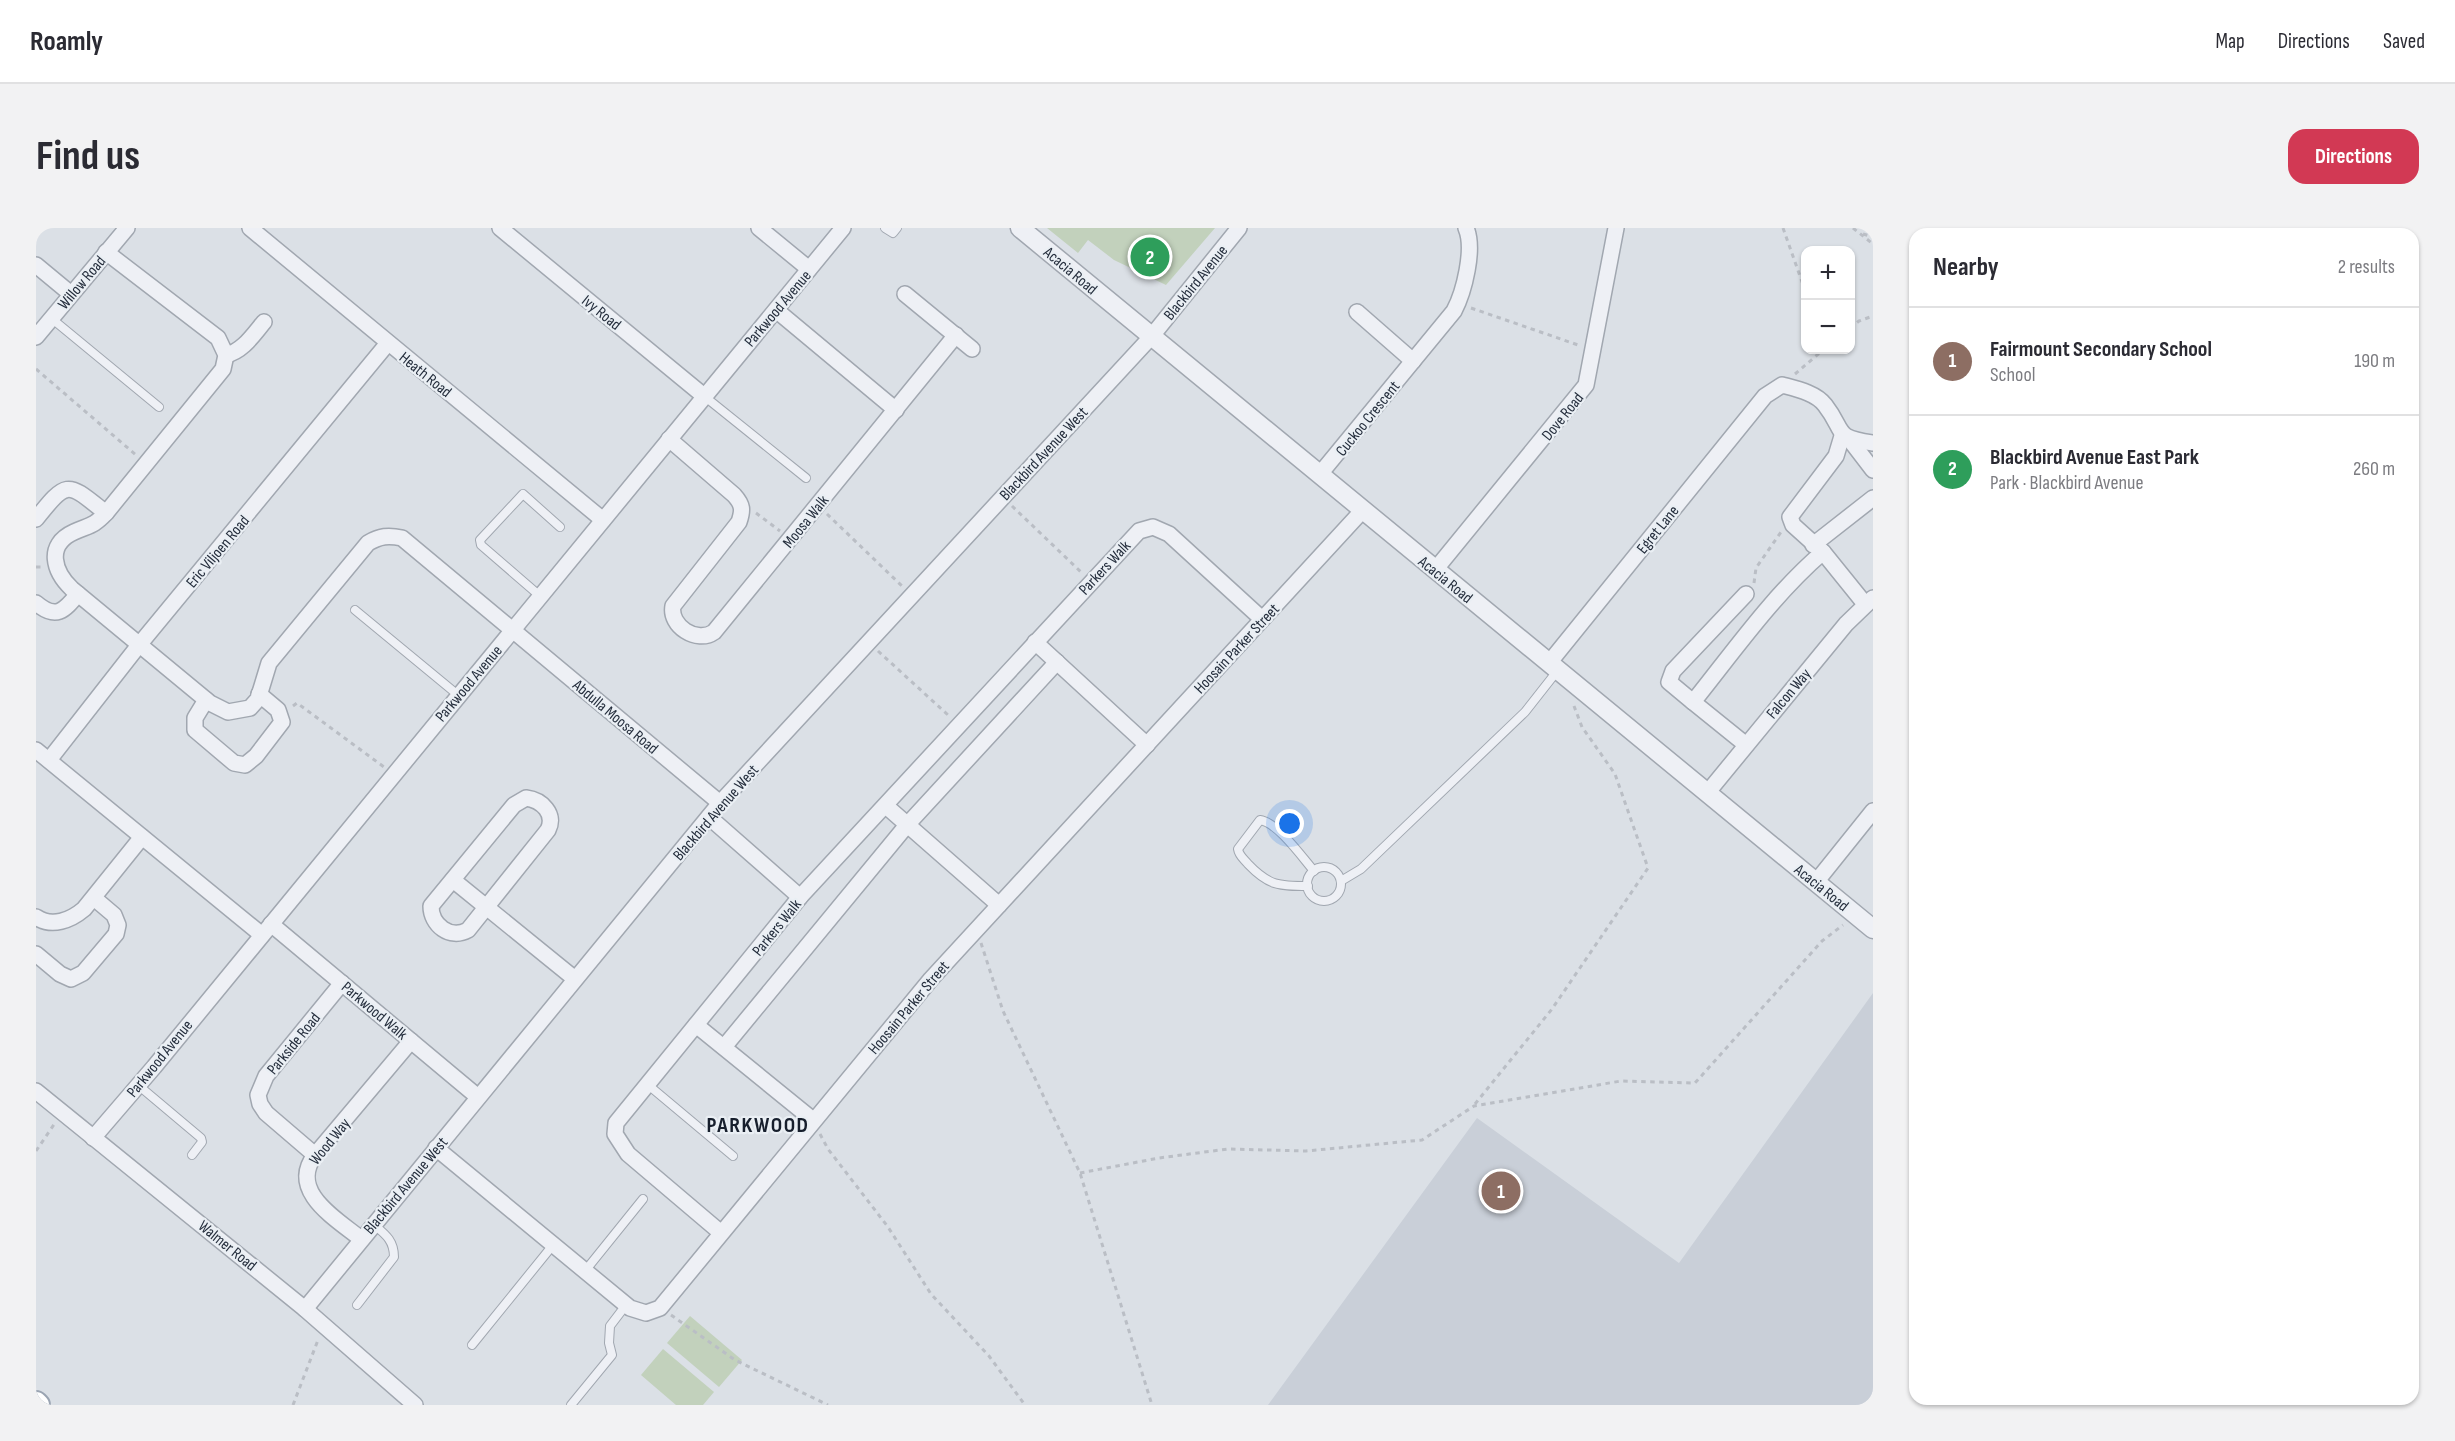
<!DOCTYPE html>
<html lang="en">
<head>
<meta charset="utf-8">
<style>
  :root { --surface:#fff; --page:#f2f2f3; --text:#2b2b33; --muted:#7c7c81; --line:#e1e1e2; --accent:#d23954 }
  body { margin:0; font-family:"Sofia Sans Condensed",sans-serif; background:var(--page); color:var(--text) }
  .controls { position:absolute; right:18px; top:18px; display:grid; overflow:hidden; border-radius:12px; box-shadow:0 2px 4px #0004 }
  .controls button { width:54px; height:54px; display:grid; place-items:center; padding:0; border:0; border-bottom:2px solid var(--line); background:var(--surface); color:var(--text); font:30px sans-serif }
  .you { position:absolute; left:1254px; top:596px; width:21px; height:21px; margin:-15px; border:4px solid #fff; border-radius:50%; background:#1a73e8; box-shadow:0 0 0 9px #1a73e833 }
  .badge { display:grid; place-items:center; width:39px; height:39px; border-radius:50%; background:var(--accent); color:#fff; font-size:20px; font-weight:700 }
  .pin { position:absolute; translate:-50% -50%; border:3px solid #fff; box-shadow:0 2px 6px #0006 }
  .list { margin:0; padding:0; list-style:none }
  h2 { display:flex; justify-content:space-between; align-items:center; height:78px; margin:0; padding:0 24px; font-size:26px }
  h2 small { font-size:20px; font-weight:400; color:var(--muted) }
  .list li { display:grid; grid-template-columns:39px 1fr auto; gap:18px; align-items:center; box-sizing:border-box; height:108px; padding:0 24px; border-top:2px solid var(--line) }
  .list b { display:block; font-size:22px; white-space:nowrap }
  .list p { margin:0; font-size:20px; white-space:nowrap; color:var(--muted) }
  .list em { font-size:20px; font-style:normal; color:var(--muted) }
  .map { position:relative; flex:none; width:1837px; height:1177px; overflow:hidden; border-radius:18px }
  header { display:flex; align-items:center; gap:36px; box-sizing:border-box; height:84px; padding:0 30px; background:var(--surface); border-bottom:2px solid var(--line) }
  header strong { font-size:28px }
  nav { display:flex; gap:33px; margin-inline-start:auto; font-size:21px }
  .intro { display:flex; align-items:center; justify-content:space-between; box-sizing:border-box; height:144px; padding:0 36px }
  h1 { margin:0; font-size:42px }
  .button { padding:15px 27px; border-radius:18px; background:var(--accent); color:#fff; font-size:21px; font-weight:700 }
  main { display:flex; gap:36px; padding:0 36px }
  aside { flex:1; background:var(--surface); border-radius:18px; box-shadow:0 2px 4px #0004 }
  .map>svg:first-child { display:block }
</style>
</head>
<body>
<header>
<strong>Roamly</strong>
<nav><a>Map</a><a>Directions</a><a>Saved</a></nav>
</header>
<div class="intro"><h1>Find us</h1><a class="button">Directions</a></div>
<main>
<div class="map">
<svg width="1837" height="1177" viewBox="0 0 1837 1177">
  <rect width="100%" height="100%" fill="#dbe0e6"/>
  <polygon fill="#c9cfd8" points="1837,765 1837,1177 1232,1177 1441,890 1643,1035"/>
  <g fill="#c2d1bc">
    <polygon points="1011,0 1179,0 1130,57 1078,32 1052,12 1042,25"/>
    <polygon points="654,1088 706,1132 683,1159 631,1115"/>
    <polygon points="627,1121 678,1164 667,1177 640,1177 605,1147"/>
  </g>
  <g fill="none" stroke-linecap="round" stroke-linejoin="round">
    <g stroke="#a1a7b0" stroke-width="10">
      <g id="service">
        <polyline points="849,0 857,5 861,0"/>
        <polyline points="15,90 123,179"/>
        <polyline points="668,168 770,250"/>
        <polyline points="504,368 445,317 444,312 487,266 524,299"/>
        <polyline points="319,382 422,467"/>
        <circle cx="1288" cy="656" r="17"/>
        <polyline points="1305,653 1325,641 1489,484 1522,442"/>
        <path d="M 1272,658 C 1243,658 1233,658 1212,636 C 1208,631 1203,628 1202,621 L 1224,592 C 1241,594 1266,629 1278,643"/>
        <polyline points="611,856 697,928"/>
        <polyline points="102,857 165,910 166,914 156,927"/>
        <polyline points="549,1043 607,971"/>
        <path d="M 321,1077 L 358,1029 C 358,1012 349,1006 337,996"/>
        <polyline points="436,1117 517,1017"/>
        <polyline points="535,1177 576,1127 573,1115 574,1098 590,1077"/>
      </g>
    </g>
    <g stroke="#a1a7b0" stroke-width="18">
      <g id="minor">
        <polyline points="214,0 567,292"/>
        <polyline points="464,0 668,168"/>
        <polyline points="723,0 773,41"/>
        <path d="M 70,24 L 182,110 L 190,127 L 187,141 L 70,285 C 57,299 53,297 38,304 C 9,317 18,344 36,361 L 174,475 L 192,484 L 214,480 L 222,471 L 233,435 L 332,315 C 344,308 352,307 366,310 L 684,575"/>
        <polyline points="0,37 35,66"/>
        <polyline points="869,66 936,121"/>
        <polyline points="740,82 860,182"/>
        <polyline points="1321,84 1377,133"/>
        <polyline points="0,109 91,0"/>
        <path d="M 190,127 C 207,123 217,107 228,94"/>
        <polyline points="1806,208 1800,228 1754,289 1757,297 1787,324 1829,376"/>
        <path d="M 633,211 L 698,267 C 707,277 707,282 703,294 L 637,378 C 633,398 661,416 678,404 L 920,107"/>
        <polyline points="1814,212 1837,242"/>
        <path d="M 1284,246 L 1418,83 C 1428,64 1439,21 1430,0"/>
        <path d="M 0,291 C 32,251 31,254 70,285"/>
        <polyline points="1777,317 1837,270"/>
        <polyline points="1399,342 1550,157 1580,0"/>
        <path d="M 0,375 C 20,392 28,383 42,366"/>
        <polyline points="999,414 1111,517"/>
        <path d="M 1513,435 L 1729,168 L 1746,157 C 1761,161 1780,165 1789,177 C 1810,204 1796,209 1837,215"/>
        <polyline points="170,472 159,490 159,502 198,535 209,537 220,528 246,494 242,482 223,466"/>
        <polyline points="1657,474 1633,454 1637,443 1710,366"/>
        <path d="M 1709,516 L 1657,474 C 1698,423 1737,367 1787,324"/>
        <polyline points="0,522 226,707"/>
        <polyline points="13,532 103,417 352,115"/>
        <polyline points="1672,564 1810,396 1837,370"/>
        <path d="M 490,570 C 506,572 520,586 512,602 L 432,702 C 414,712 395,697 395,678 L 478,577 Z"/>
        <polyline points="850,578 963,677"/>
        <polyline points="673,589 764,669"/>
        <polyline points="417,652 539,751"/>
        <polyline points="1780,654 1837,583"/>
        <path d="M 0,689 C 16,700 35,692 48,681 L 106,609"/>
        <polyline points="235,696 442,869"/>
        <polyline points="0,726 24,746 35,751 47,745 80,706 82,697 78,687 58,670"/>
        <polyline points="660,797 777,892"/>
        <polyline points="688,819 871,597 1021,434"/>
        <polyline points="0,863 269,1081 379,1177"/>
        <polyline points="57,910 118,839 807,0"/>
        <polyline points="400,920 594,1080 610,1085 624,1080 895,751 1327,282"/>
        <polyline points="279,927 230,885 224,876 222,867 230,848 306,755"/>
        <polyline points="684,1004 592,926 579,906 580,895 764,669 1103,303 1117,299 1133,306 1226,391"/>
        <path d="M 325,1011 C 299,990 252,963 279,927 L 375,813"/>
        <polyline points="269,1081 684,575 1115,109 1203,0"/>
      </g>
    </g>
    <g stroke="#a1a7b0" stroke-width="21">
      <polyline id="tertiary" points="984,0 1837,701"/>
    </g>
    <g stroke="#9aa4b2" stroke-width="26">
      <polyline id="primary" points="0,1175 2,1177"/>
    </g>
    <g stroke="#babec5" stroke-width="3" stroke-dasharray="4.5 4.5" stroke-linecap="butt">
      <polyline points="1747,0 1770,65"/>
      <polyline points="1817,0 1837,16"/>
      <polyline points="1827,6 1837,9"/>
      <polyline points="1435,80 1545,118"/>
      <polyline points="1814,100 1823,93 1837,88"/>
      <polyline points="0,141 100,227"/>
      <polyline points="1759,146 1787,122"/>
      <polyline points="976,278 1045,344"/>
      <polyline points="720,285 744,303"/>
      <polyline points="791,286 866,358"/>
      <polyline points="0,339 8,339"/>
      <polyline points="1718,355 1720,340 1745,304"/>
      <polyline points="842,423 912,487"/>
      <polyline points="257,478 261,475 348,539"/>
      <polyline points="945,715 967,783 1044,945 1116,1177"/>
      <polyline points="1439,876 1516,781 1612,640 1579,546 1546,499 1538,478"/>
      <polyline points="784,906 792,921 852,999 895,1066 953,1128 989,1177"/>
      <polyline points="0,923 19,895"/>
      <polyline points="1044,945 1123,930 1192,921 1270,923 1386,912 1438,878 1585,853 1659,855 1786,713 1807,697"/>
      <polyline points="635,1087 699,1132 792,1177"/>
      <polyline points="257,1177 282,1112"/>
    </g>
    <use href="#service" stroke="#eef0f5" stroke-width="8"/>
    <use href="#minor" stroke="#eef0f5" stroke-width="15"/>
    <use href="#tertiary" stroke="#eef0f5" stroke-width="18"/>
    <use href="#primary" stroke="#fff" stroke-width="22"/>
  </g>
  <g text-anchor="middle" stroke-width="4.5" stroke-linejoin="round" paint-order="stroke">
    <g font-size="16" fill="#252e3d" stroke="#eaeff4">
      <text transform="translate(1035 42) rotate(40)" y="6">Acacia Road</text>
      <text transform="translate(45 54) rotate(-50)" y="6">Willow Road</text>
      <text transform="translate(1159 54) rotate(-51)" y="6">Blackbird Avenue</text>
      <text transform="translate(741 80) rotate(-50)" y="6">Parkwood Avenue</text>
      <text transform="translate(566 84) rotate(39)" y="6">Ivy Road</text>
      <text transform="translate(390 146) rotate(39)" y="6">Heath Road</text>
      <text transform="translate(1526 188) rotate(-51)" y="6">Dove Road</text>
      <text transform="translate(1331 190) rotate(-51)" y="6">Cuckoo Crescent</text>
      <text transform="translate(1007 225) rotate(-47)" y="6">Blackbird Avenue West</text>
      <text transform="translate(769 293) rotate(-51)" y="6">Moosa Walk</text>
      <text transform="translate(1621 301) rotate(-51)" y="6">Egret Lane</text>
      <text transform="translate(181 323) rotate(-50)" y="6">Eric Viljoen Road</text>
      <text transform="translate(1068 339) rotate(-47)" y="6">Parkers Walk</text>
      <text transform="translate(1410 351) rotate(39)" y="6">Acacia Road</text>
      <text transform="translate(1200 420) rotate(-47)" y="6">Hoosain Parker Street</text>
      <text transform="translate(432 455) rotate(-50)" y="6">Parkwood Avenue</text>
      <text transform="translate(1752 465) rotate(-50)" y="6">Falcon Way</text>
      <text transform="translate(580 488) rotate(40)" y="6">Abdulla Moosa Road</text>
      <text transform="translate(679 584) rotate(-49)" y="6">Blackbird Avenue West</text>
      <text transform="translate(1786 659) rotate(39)" y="6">Acacia Road</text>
      <text transform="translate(740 699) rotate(-51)" y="6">Parkers Walk</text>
      <text transform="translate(872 779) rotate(-50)" y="6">Hoosain Parker Street</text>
      <text transform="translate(339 782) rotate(40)" y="6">Parkwood Walk</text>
      <text transform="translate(257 815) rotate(-51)" y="6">Parkside Road</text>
      <text transform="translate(123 830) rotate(-51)" y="6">Parkwood Avenue</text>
      <text transform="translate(293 913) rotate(-51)" y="6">Wood Way</text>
      <text transform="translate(369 957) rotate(-50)" y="6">Blackbird Avenue West</text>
      <text transform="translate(192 1017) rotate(39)" y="6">Walmer Road</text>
    </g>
    <g font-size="22" font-weight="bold" letter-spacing="1.5" fill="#171f2d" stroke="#eaeff4">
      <text x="722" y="904">PARKWOOD</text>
    </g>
  </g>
</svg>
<div class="controls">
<button>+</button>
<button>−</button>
</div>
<div class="you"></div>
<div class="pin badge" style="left:1465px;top:963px;background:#8d6e63">1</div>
<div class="pin badge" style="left:1114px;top:29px;background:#2e9e5b">2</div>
</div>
<aside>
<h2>Nearby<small>2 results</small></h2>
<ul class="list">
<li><span class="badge" style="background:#8d6e63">1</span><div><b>Fairmount Secondary School</b><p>School</p></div><em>190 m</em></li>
<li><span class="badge" style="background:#2e9e5b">2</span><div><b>Blackbird Avenue East Park</b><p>Park · Blackbird Avenue</p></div><em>260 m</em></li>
</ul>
</aside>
</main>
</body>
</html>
